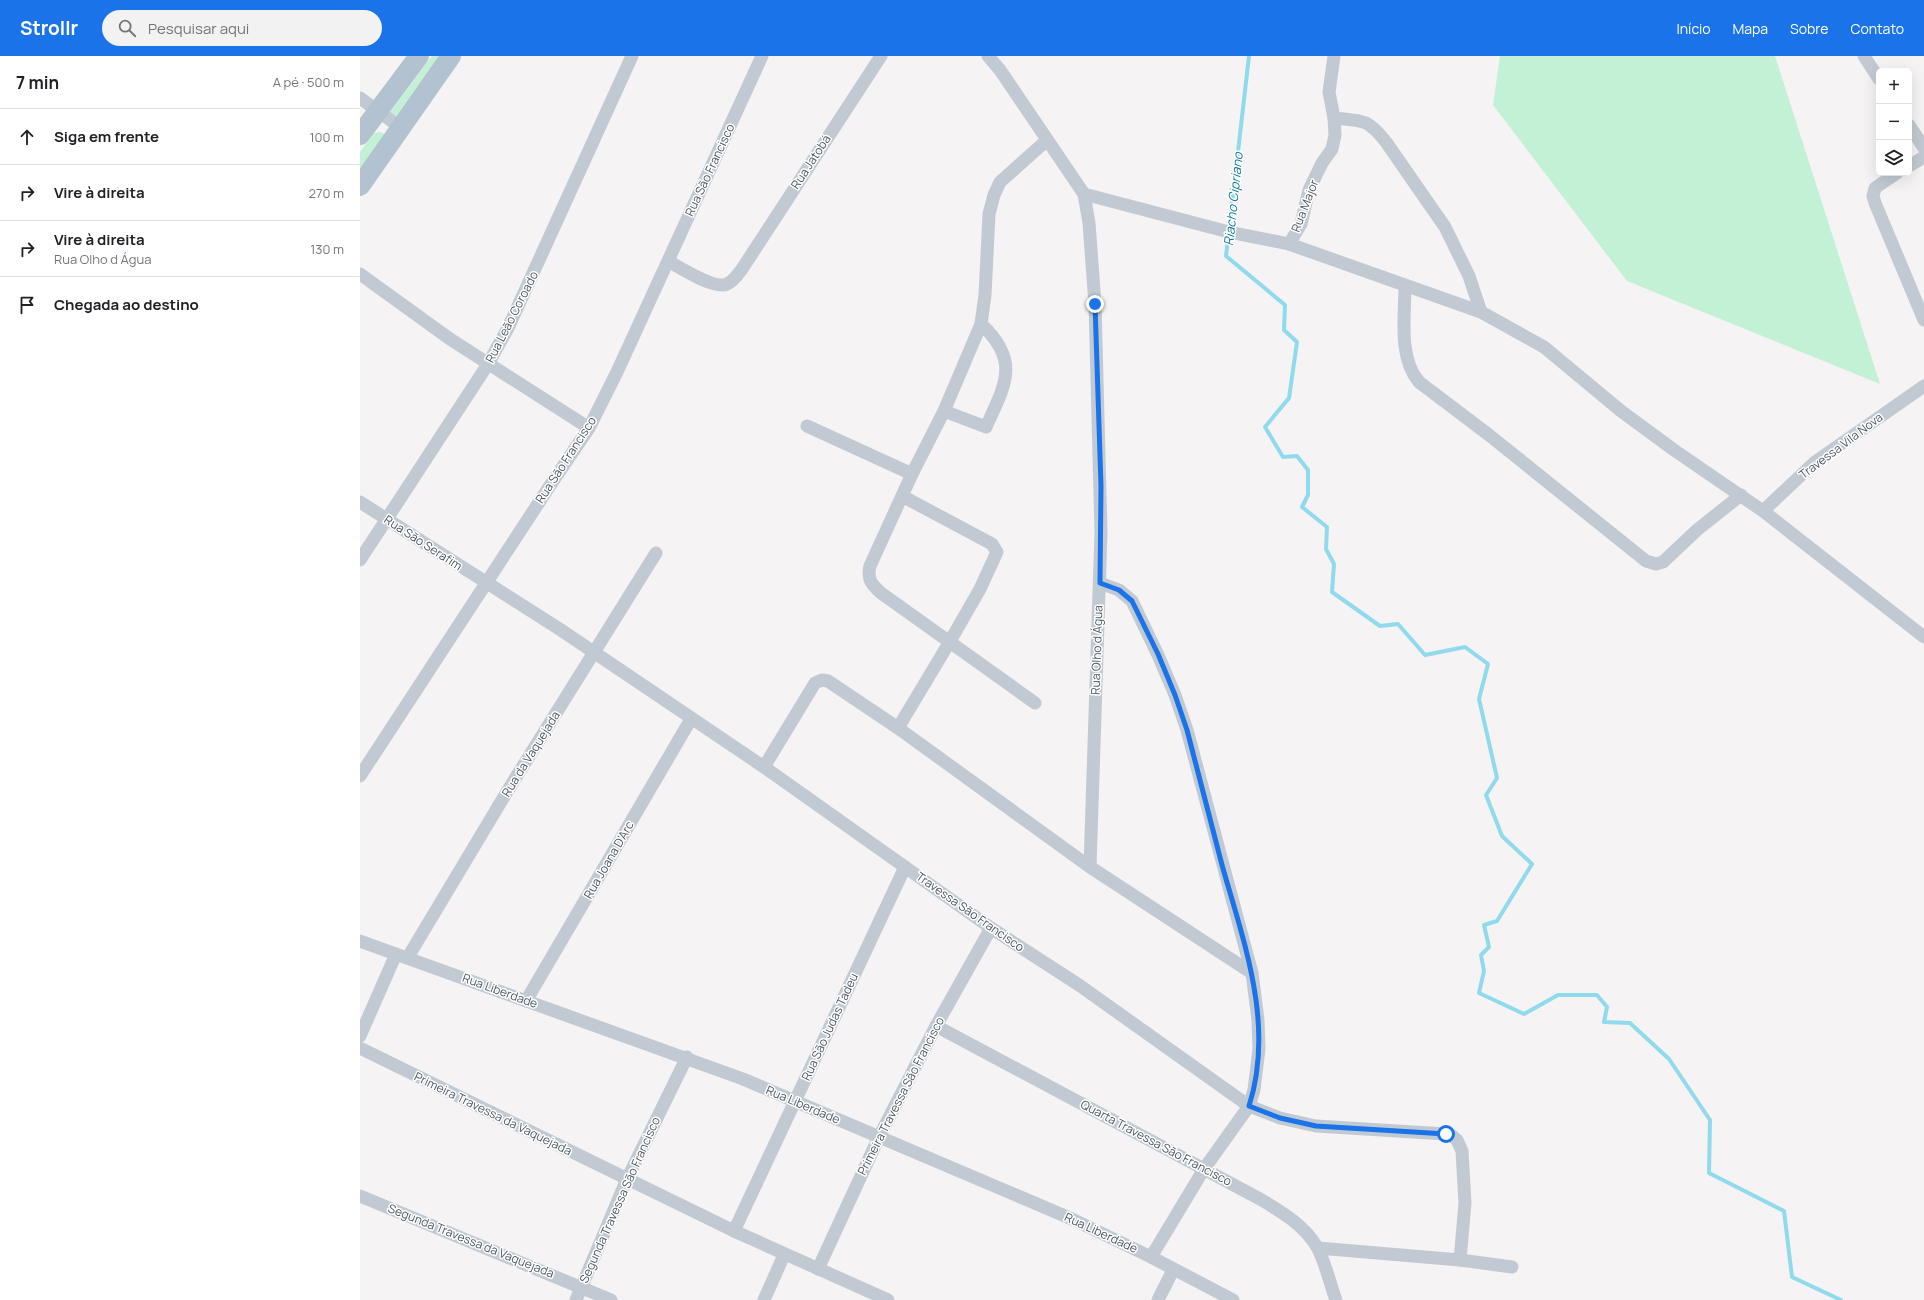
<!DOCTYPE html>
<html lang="pt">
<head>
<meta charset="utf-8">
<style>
  :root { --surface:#fff; --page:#f2f2f2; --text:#202124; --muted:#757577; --line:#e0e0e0; --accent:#1a73e8 }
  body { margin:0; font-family:Manrope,sans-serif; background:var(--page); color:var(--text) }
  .controls { position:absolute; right:12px; top:12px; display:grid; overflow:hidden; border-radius:6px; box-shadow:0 4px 16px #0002 }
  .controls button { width:36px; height:36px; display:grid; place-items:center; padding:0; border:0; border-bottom:1px solid var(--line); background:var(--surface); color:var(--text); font:20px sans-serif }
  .stop { position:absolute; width:12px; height:12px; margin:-9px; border:3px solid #1a73e8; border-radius:50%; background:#fff }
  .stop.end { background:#1a73e8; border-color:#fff; box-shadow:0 1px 4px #0008 }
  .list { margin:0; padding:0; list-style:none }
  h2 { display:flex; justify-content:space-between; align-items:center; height:52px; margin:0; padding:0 16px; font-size:17px }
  h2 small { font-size:13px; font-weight:400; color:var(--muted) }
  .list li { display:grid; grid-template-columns:26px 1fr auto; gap:12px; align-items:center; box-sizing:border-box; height:56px; padding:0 16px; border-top:1px solid var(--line) }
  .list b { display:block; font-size:15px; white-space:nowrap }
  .list p { margin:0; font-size:13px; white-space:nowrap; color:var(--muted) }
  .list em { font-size:13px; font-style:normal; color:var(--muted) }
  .icon { flex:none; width:22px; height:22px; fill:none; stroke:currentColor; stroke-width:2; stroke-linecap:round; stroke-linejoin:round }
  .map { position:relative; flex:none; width:1564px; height:1244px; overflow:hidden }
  header { display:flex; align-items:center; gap:24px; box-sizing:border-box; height:56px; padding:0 20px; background:var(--accent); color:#fff }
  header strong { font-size:19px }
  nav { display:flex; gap:22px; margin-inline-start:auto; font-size:14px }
  .search { width:280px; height:36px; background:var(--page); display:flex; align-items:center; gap:10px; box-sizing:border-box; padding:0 14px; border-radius:22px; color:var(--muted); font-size:15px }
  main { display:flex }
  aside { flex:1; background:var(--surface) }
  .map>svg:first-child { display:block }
</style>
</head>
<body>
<header>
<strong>Strollr</strong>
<div class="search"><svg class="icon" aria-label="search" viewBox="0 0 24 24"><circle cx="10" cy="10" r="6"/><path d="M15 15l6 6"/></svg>Pesquisar aqui</div>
<nav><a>Início</a><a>Mapa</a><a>Sobre</a><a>Contato</a></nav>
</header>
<main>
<aside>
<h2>7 min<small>A pé · 500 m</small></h2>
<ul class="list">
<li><svg class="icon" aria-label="ahead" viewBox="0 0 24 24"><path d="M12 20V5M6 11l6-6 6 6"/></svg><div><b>Siga em frente</b></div><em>100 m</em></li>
<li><svg class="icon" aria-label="right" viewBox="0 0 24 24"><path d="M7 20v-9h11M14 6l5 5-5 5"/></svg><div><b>Vire à direita</b></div><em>270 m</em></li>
<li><svg class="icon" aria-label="right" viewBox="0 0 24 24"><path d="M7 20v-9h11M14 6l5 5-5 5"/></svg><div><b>Vire à direita</b><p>Rua Olho d Água</p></div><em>130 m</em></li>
<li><svg class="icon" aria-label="arrive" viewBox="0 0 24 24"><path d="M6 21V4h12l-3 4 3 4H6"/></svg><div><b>Chegada ao destino</b></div></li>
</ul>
</aside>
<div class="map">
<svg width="1564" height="1244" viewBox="0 0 1564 1244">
  <rect width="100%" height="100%" fill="#f5f3f3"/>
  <g fill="#c3f1d5">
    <polygon points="72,0 85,0 39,65 30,56"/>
    <polygon points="1140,0 1415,0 1520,328 1267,225 1133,49"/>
    <polygon points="19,76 23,77 26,81 0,122 0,96 14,77"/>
  </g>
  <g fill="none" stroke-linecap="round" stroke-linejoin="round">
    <polyline stroke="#90daee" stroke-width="4" points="889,0 866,200 925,249 924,274 937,286 929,342 905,371 923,401 937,400 948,414 948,439 942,451 967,471 966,493 974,508 972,536 1020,570 1038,568 1065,599 1105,591 1128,608 1119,643 1137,722 1126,739 1142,780 1172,808 1137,865 1124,869 1129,891 1121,899 1124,915 1119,937 1164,958 1198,939 1237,939 1247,951 1244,966 1270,967 1309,1003 1350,1064 1349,1117 1424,1155 1432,1221 1481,1244"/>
    <g stroke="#c1cad2" stroke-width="13">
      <polyline points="628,0 640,14 724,138 729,167 735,248 741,476 730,811"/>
      <polyline points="1504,0 1519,23"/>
      <polyline points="0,42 40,71"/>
      <path d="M 974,62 C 1003,65 1007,62 1026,86 L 1085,171 L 1109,220 L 1121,256"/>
      <polyline points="1549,69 1564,92"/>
      <polyline points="1549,110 1564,101"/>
      <polyline points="1537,117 1515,132 1513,140 1515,147 1564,264"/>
      <polyline points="724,138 869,176 929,188 941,168 949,134 962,107 972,93 975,79 974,62 969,36 974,0"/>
      <polyline points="929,188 1121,256 1184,291 1261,355 1314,394 1403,455 1564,581"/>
      <path d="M 308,205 C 321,212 354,234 367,228 C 374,225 378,218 382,213 L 521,0"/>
      <polyline points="0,218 90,283 229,372"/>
      <path d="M 1045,229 C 1045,260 1038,301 1059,326 L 1129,379 L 1286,505 L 1296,508 L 1303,506 L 1337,474 L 1381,439"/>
      <path d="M 584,355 L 626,371 C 645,329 661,305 621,268"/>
      <polyline points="447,370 552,418"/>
      <polyline points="0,446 201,574 404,711 631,872 719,929 889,1050 920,1062 956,1070 1086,1078 1091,1079 1097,1084 1102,1095 1105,1147 1100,1204"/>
      <polyline points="1403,455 1455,406 1564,330"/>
      <polyline points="0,504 128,308 148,272 272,0"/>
      <polyline points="740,527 759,534 772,545 798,599 815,639 827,674 892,917 898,964 899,993 894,1034 889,1050 844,1113 791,1201"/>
      <path d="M 675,647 L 521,537 C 511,528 507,523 510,510 L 552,418 L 584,355 L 621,268 L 625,239 L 629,158 L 634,139 L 640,126 L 686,85"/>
      <polyline points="538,672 589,587 620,533 637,496 632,488 542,440"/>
      <polyline points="404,711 455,627 462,624 468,625 538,672 730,811 892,917"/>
      <polyline points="0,720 191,428 229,372 257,316 402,0"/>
      <polyline points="0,885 383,1023 712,1163 791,1201 873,1244"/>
      <polyline points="48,901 148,734 296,497"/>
      <polyline points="166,945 331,663"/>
      <path d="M 576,970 L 900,1143 C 922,1156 944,1169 957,1191 C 965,1205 970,1228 976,1244"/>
      <polyline points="0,980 36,898"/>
      <polyline points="0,992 374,1175 528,1244"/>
      <polyline points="0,1140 251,1244"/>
      <polyline points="374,1175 545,811"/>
      <polyline points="958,1192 1100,1204 1152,1211"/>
      <polyline points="458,1213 519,1081 576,970 631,872"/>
      <polyline points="216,1244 267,1123 327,1001"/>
      <polyline points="404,1244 424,1199"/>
      <polyline points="798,1244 813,1214"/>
    </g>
    <g stroke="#b3c2d1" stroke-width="20">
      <polyline points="0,79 59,0"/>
      <polyline points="0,130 91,0"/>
    </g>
  </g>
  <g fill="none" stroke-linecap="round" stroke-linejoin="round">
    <path stroke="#1a73e8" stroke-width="5" d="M 735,248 L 741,430 L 740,527 L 759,534 L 772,545 L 798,598 L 815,639 L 827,674 C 839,719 850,764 862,809 C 884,887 915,969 889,1050 L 920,1062 L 956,1070 L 1086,1078"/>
  </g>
  <g text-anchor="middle" stroke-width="3" stroke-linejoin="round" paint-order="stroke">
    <g font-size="12" fill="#4a5661" stroke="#fff">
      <text transform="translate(451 106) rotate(-57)" y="4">Rua Jatobá</text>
      <text transform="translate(350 114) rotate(-65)" y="4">Rua São Francisco</text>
      <text transform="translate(945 150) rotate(-69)" y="4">Rua Major</text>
      <text transform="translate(152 261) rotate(-63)" y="4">Rua Leão Coroado</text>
      <text transform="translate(1481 390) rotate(-37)" y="4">Travessa Vila Nova</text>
      <text transform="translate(206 404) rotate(-57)" y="4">Rua São Francisco</text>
      <text transform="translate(63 487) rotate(33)" y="4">Rua São Serafim</text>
      <text transform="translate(737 594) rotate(-88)" y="4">Rua Olho d Água</text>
      <text transform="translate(171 698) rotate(-58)" y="4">Rua da Vaquejada</text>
      <text transform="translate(249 804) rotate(-60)" y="4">Rua Joana D'Arc</text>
      <text transform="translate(610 856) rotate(35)" y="4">Travessa São Francisco</text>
      <text transform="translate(140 935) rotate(20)" y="4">Rua Liberdade</text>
      <text transform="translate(470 971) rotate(-65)" y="4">Rua São Judas Tadeu</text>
      <text transform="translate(541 1040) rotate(-63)" y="4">Primeira Travessa São Francisco</text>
      <text transform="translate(443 1049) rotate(23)" y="4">Rua Liberdade</text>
      <text transform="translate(133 1058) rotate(26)" y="4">Primeira Travessa da Vaquejada</text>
      <text transform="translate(796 1087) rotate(28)" y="4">Quarta Travessa São Francisco</text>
      <text transform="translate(260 1144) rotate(-66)" y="4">Segunda Travessa São Francisco</text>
      <text transform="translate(741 1177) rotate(25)" y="4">Rua Liberdade</text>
      <text transform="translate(111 1185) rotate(22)" y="4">Segunda Travessa da Vaquejada</text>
    </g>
    <g font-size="13" font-style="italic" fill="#0c7c9b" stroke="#fff">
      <text transform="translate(873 143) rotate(-84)" y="5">Riacho Cipriano</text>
    </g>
  </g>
</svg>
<div class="controls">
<button>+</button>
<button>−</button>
<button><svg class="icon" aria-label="layers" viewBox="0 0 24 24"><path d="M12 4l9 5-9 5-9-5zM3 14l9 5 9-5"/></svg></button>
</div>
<div class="stop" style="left:1086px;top:1078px"></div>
<div class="stop end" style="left:735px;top:248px"></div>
</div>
</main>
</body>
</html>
